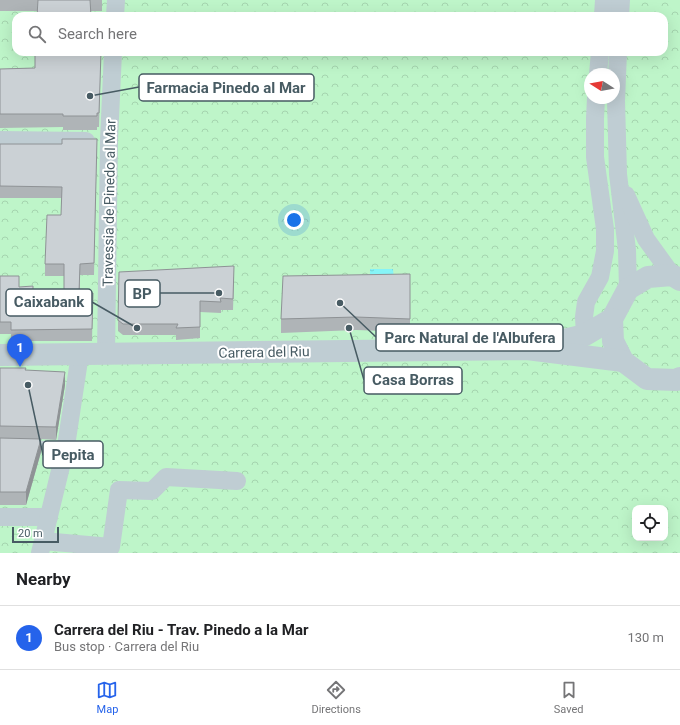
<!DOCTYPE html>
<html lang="en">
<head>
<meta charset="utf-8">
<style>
  :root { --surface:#fff; --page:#f2f2f2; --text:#202124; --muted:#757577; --line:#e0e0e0; --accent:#2563eb }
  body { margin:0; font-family:Roboto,sans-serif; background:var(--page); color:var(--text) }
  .controls { position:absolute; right:12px; bottom:12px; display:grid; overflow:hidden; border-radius:8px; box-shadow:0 4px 16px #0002 }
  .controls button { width:36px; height:36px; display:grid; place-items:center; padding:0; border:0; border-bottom:1px solid var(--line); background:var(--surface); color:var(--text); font:20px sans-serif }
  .compass { position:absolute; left:584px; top:68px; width:36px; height:36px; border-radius:50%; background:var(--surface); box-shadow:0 4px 16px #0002; rotate:281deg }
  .scale { position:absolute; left:12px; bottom:10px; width:47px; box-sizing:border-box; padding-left:4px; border:2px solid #475b63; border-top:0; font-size:11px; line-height:14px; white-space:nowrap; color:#475b63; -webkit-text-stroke:3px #fff; paint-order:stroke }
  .you { position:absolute; left:294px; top:220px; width:14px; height:14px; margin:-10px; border:3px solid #fff; border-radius:50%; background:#1a73e8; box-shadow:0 0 0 6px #1a73e833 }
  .badge { display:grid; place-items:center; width:26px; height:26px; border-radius:50%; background:var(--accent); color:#fff; font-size:13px; font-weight:700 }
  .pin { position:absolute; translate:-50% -33px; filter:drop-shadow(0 1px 2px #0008) }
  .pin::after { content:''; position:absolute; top:21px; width:14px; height:12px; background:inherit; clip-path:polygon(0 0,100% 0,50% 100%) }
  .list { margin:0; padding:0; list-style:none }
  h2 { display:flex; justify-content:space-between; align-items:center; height:52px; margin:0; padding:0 16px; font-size:17px }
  h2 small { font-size:13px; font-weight:400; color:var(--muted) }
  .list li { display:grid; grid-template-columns:26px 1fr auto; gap:12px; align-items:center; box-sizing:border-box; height:64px; padding:0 16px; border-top:1px solid var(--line) }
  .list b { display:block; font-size:15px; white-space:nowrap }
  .list p { margin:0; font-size:13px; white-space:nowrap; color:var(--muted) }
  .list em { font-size:13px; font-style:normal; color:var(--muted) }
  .icon { flex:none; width:22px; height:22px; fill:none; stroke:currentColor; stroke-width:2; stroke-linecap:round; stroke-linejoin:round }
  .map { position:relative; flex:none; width:680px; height:553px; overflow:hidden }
  .search { position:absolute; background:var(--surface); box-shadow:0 4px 16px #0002; left:12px; right:12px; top:12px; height:44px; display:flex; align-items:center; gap:10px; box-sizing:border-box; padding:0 14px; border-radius:12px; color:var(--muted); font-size:15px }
  .sheet { height:116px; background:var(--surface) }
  nav { display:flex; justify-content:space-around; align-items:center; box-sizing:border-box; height:56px; border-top:1px solid var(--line); background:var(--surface); font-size:11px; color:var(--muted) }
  nav a { display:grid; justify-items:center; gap:2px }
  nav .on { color:var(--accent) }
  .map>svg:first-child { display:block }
</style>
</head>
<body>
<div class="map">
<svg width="680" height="553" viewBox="0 0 680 553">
  <defs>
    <pattern id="park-crowns" width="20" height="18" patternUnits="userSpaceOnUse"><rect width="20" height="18" fill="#bef5c9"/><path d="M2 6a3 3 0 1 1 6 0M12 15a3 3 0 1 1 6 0" fill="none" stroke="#a5d4af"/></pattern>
    <pattern id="water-ripples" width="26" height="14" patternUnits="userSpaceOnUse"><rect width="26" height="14" fill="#86f4f7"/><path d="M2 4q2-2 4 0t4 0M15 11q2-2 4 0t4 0" fill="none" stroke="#75d3d6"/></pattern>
  </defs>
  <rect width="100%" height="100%" fill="#f5f2f3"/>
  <path fill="url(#park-crowns)" fill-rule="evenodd" d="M 0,0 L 680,0 L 680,553 L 0,553 ZM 16,16 L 664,16 L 664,52 L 16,52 ZM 590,74 L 614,74 L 614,98 L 590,98 ZM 635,508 L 665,508 L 665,538 L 635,538 Z"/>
  <polygon fill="url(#water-ripples)" points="370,269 393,269 394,280 370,281"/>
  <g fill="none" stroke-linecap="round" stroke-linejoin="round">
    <polyline stroke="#bfcdd3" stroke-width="9" points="29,445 66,446"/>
    <g stroke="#bfcdd3" stroke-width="18">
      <polyline points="115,16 116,0"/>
      <polyline points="603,16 604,0"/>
      <polyline points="620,16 621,0"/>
      <polyline points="618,52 616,101 618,174 627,250 628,289"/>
      <polyline points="598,74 600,52"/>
      <polyline points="0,140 86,141"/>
      <polyline points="626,195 646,239 672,275"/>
      <polyline points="585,335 584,317 586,302 600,277 605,251 605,229 595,157 595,118 596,98"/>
      <polyline points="106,354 109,140 113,52"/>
      <polyline points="0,517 49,517"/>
      <polyline points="43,541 111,547 119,490 152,491 166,477 237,481"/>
      <polyline points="40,553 66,446 80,354"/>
    </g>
    <g stroke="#bfcdd3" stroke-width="22">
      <polyline points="680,280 672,275 648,277 628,289 612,319 613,341 623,361 647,379 677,380 680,378"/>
      <polyline points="539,346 585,335 612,319"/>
      <polyline points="0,355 527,349 623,361"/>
    </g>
  </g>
  <g fill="#afb4b7">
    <rect x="0" y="0" width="102" height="11"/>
    <polygon points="101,52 99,127 97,127 97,130 63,130 63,127 0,128 0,69 35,68"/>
    <polygon points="97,139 94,275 80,275 80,293 93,293 92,341 11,341 11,334 0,334 0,276 19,287 33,298 64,300 64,276 45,276 45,264 61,215 62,198 0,198 0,144 62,144"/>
    <polygon points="410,274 410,332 356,330 281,333 281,319"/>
    <polygon points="234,277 233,310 221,310 221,313 200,312 200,338 176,340 176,335 123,335 118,331 118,320"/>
    <polygon points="0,368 65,385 56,440 41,439 41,452 26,505 0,505"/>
  </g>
  <g fill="#8e9295">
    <polygon points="65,372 65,385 56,440 56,427"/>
    <polygon points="41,439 41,452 26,505 26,492"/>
  </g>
  <g fill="#cbd1d5" stroke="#8e9295">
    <polygon points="38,0 90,0 91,16 37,16"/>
    <polygon points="35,52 101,52 99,113 97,113 97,116 63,116 63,114 0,114 0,69 35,68"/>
    <polygon points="62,139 97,139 94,263 80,264 79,293 93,293 92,329 11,330 11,322 0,322 0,276 19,276 19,287 33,286 33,298 64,300 64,264 45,264 47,215 61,215 62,187 0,186 0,144 62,144"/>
    <polygon points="234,266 233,299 220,298 221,302 200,301 200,327 176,328 178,324 123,324 118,320 119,272"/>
    <polygon points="410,274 410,319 356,317 281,319 283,276"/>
    <polygon points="0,368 26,368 25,370 65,372 56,427 0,426"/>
    <polygon points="0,438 41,439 26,492 0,492"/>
  </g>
  <g text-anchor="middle" stroke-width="4" stroke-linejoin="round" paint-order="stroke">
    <g font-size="14" fill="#475b63" stroke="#fff">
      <text transform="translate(109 203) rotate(-89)" y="5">Travessia de Pinedo al Mar</text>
      <text transform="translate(264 352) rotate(-1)" y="5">Carrera del Riu</text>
    </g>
  </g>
  <path fill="none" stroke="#475b63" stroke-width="1.5" d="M90 96L139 87M219 293L160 293M137 328L92 302M340 303L376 337M349 328L364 380M28 385L43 455"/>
  <g fill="#475b63" stroke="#fff" stroke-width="1.5">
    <circle cx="90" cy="96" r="4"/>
    <circle cx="219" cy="293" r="4"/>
    <circle cx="137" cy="328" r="4"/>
    <circle cx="340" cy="303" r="4"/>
    <circle cx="349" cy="328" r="4"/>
    <circle cx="28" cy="385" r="4"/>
  </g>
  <g fill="#fff" stroke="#475b63" stroke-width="1.5">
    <rect x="139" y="74" width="175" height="27" rx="4"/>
    <rect x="125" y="280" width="35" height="27" rx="4"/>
    <rect x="6" y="289" width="86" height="27" rx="4"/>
    <rect x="376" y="324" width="187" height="27" rx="4"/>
    <rect x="364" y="367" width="98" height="27" rx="4"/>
    <rect x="43" y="441" width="60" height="27" rx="4"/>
  </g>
  <g font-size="15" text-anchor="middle" font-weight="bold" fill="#475b63">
    <text x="226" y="93">Farmacia Pinedo al Mar</text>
    <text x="142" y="299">BP</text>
    <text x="49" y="307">Caixabank</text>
    <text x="470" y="343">Parc Natural de l'Albufera</text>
    <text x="413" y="385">Casa Borras</text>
    <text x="73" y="460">Pepita</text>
  </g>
</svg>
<div class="controls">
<button><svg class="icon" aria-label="locate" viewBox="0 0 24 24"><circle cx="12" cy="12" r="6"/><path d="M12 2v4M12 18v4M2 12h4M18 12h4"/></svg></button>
</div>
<svg class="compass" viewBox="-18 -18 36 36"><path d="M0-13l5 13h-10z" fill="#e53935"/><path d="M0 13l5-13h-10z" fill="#757577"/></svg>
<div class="scale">20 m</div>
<div class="you"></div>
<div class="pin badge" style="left:20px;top:367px">1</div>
<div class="search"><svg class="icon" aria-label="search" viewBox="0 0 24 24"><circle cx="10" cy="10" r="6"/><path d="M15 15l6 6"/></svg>Search here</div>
</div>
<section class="sheet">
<h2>Nearby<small></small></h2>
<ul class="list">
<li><span class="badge">1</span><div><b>Carrera del Riu - Trav. Pinedo a la Mar</b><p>Bus stop · Carrera del Riu</p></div><em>130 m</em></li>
</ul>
</section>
<nav>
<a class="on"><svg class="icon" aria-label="map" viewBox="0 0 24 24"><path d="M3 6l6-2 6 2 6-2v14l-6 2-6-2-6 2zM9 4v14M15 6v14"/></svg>Map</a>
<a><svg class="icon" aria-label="directions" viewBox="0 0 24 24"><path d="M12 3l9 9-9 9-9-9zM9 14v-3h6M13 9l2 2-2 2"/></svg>Directions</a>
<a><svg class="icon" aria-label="saved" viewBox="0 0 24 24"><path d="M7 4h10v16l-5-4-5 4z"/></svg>Saved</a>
</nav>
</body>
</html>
